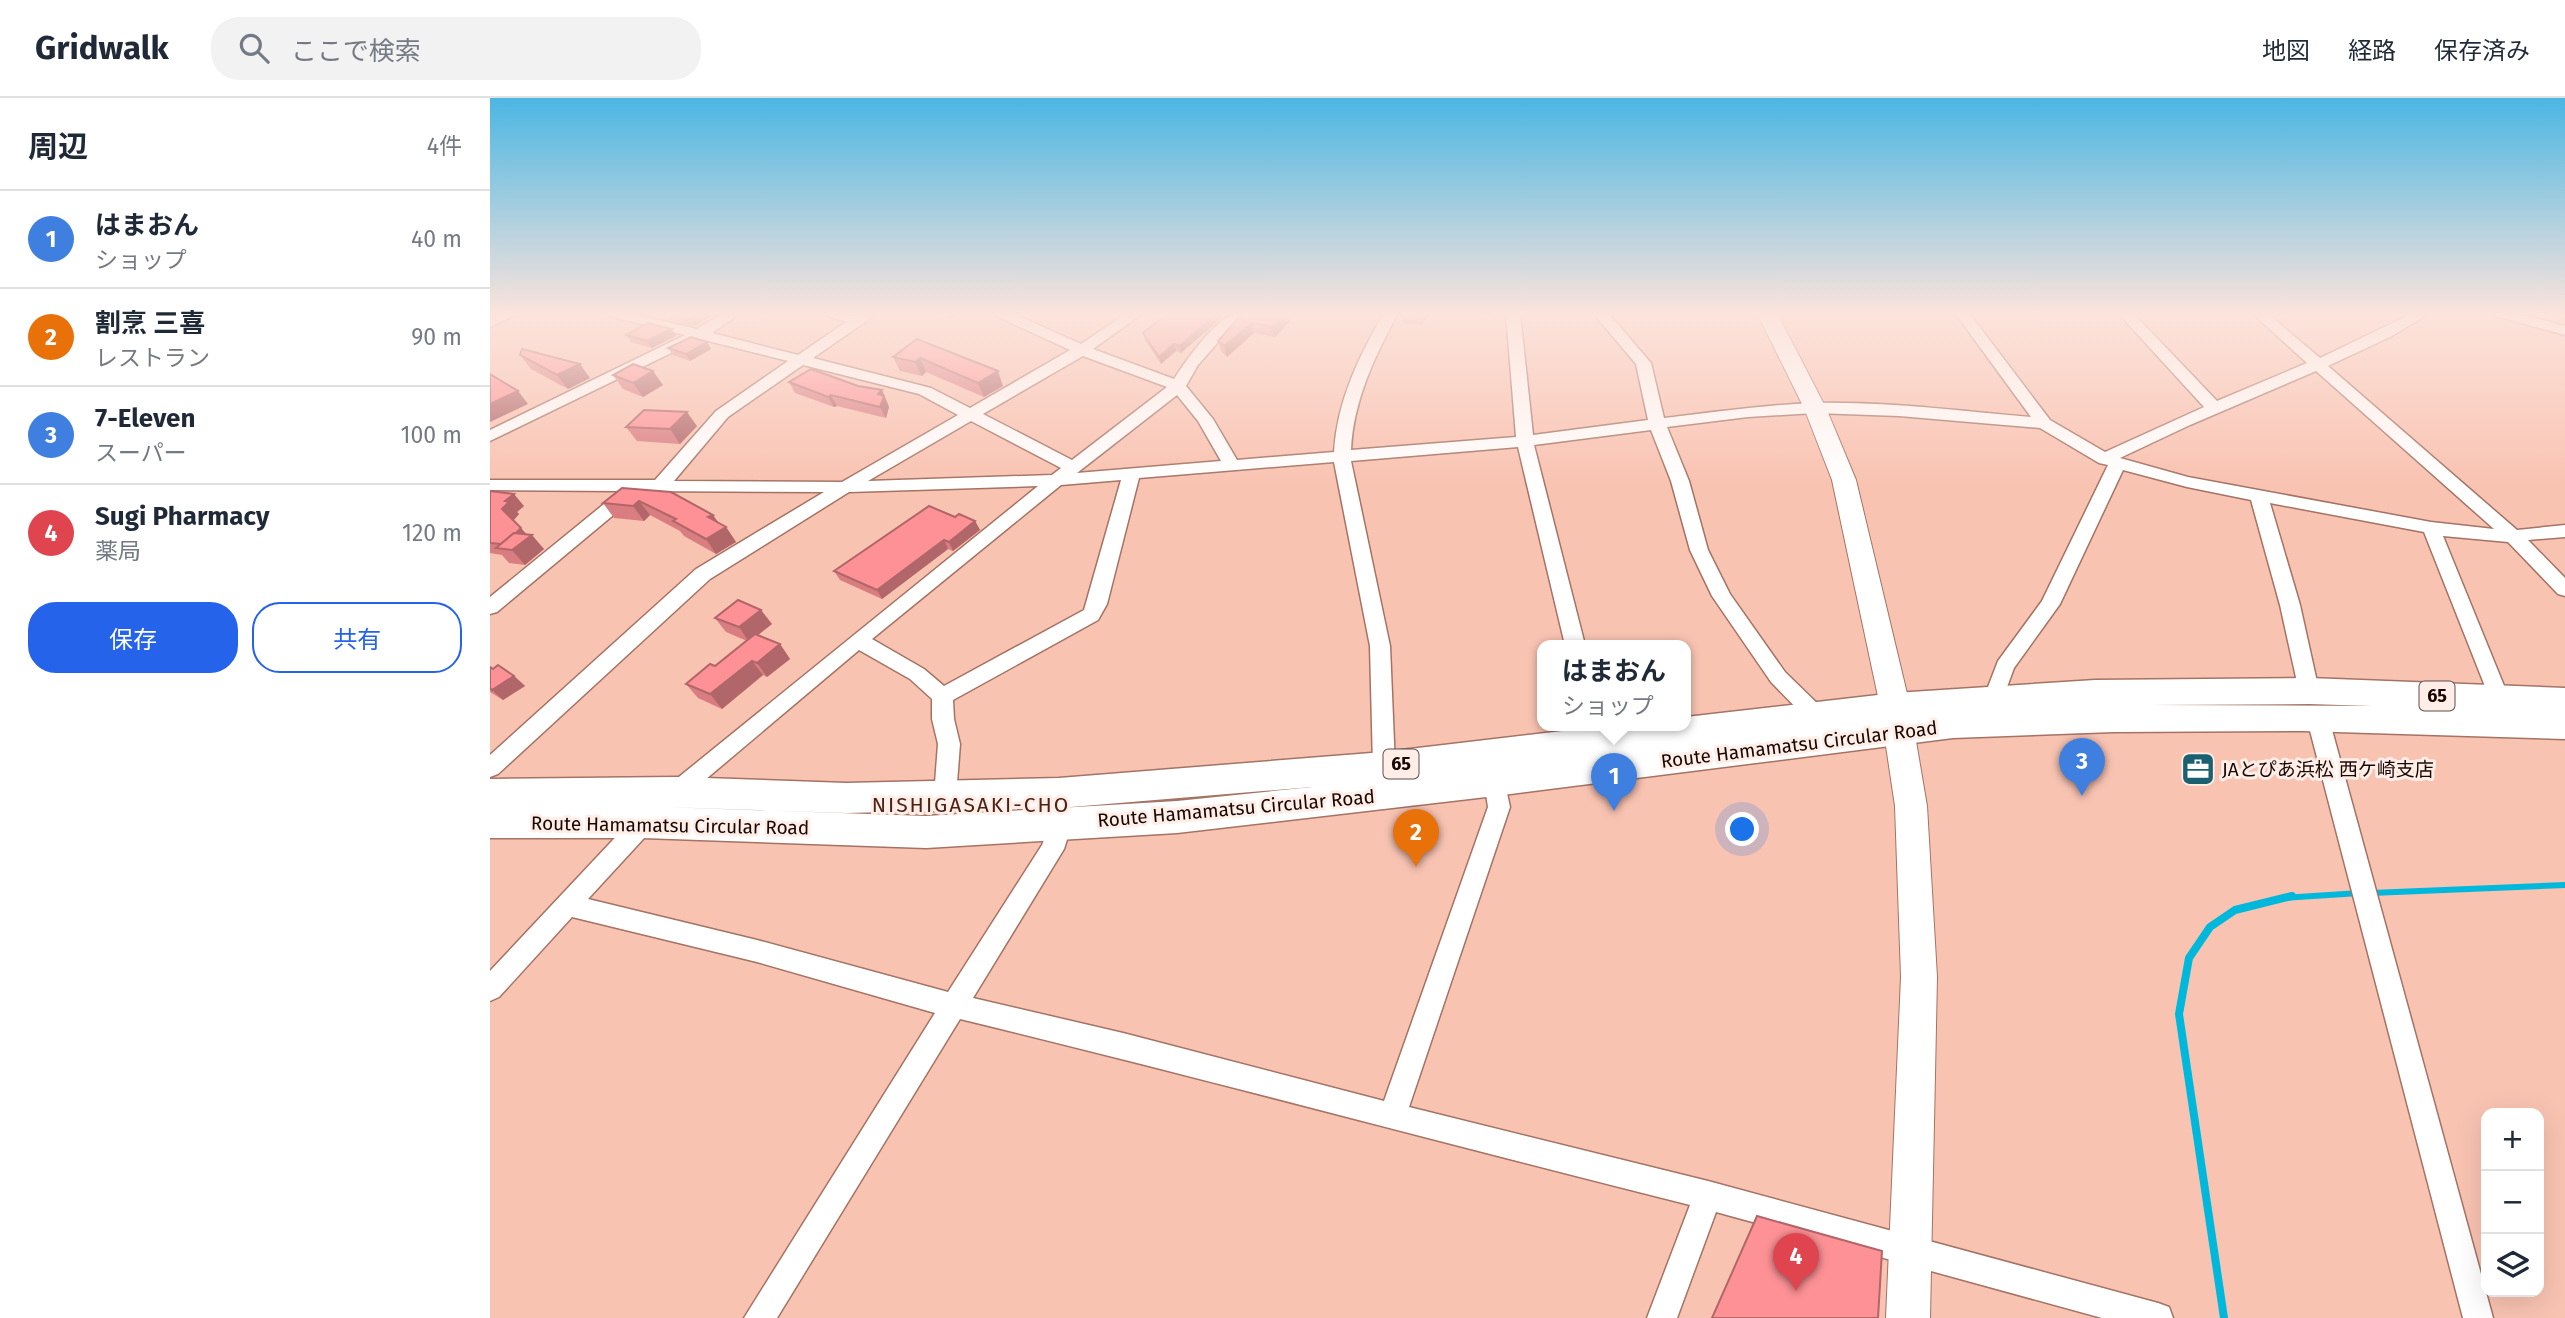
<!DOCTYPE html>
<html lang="ja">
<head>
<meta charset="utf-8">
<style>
  :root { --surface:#fff; --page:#f2f2f3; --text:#1f2937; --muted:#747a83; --line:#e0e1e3; --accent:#2563eb }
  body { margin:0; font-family:"Fira Sans","Noto Sans JP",sans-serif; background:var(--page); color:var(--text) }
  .controls { position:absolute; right:21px; bottom:21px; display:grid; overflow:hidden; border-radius:14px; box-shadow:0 7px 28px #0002 }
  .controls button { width:63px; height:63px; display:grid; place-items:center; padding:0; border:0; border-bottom:2px solid var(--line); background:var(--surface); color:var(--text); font:35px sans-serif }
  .you { position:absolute; left:1253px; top:732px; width:24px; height:24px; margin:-18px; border:5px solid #fff; border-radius:50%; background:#1a73e8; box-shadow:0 0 0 10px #1a73e833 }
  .badge { display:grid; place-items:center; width:46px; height:46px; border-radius:50%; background:var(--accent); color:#fff; font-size:23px; font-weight:700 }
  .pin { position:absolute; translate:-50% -58px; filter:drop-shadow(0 2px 4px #0008) }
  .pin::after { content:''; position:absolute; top:37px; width:24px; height:21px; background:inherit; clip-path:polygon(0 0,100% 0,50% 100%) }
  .popup { position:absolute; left:1047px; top:542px; width:154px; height:91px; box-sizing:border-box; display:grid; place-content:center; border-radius:14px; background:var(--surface); filter:drop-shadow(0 2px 5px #0005); font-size:23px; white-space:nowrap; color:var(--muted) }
  .popup b { font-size:26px; color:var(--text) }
  .popup::after { content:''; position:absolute; left:50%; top:100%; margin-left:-14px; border:14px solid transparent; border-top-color:var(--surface) }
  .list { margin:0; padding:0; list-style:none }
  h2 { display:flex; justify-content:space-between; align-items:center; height:91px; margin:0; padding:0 28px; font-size:30px }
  h2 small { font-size:23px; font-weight:400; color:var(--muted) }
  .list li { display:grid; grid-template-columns:46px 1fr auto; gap:21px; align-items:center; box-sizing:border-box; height:98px; padding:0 28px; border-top:2px solid var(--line) }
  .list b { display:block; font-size:26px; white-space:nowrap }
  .list p { margin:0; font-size:23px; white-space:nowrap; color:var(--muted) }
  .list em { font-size:23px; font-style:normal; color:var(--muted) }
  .actions { display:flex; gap:14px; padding:21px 28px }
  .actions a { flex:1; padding:16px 0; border:2px solid var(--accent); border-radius:28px; text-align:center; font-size:24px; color:var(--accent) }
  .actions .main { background:var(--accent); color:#fff }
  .icon { flex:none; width:38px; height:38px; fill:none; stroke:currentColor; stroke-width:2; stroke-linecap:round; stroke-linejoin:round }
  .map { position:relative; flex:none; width:2075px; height:1220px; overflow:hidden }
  header { display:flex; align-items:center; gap:42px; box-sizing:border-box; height:98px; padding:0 35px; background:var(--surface); border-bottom:2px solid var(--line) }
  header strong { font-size:33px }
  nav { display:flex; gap:38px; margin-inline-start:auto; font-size:24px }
  .search { width:490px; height:63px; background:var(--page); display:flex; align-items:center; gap:18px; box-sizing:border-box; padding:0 24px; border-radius:28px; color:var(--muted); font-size:26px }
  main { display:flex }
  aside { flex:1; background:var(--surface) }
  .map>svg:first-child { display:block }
</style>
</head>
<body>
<header>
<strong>Gridwalk</strong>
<div class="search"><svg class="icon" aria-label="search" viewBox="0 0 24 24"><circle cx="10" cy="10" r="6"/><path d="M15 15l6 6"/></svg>ここで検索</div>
<nav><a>地図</a><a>経路</a><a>保存済み</a></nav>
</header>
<main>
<aside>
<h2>周辺<small>4件</small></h2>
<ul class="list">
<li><span class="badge" style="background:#3f7fe0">1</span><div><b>はまおん</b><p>ショップ</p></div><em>40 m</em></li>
<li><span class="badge" style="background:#e8710a">2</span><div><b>割烹 三喜</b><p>レストラン</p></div><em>90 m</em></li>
<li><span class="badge" style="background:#3f7fe0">3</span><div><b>7-Eleven</b><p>スーパー</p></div><em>100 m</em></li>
<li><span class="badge" style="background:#e0444e">4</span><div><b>Sugi Pharmacy</b><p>薬局</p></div><em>120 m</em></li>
</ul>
<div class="actions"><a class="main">保存</a><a>共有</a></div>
</aside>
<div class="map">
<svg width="2075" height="1220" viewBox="0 0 2075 1220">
  <rect width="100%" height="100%" fill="#f9c3b2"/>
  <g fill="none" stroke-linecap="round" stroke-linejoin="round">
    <g stroke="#00b8db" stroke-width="6">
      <polyline points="1881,795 2075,787"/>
      <polyline points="1793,800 1870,795"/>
    </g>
    <polyline stroke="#00b8db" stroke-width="8" points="1734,1220 1689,916 1699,860 1720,829 1745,812 1802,798"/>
    <g stroke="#a47364" stroke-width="3">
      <g id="street">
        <polygon points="11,215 30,215 0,229 0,220"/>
        <path d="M 117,215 L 140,215 L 207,231 L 234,215 L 251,215 L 222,235 L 308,257 L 356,224 L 338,218 L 336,215 L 366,218 L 371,215 L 388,215 L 323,260 L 441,290 L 480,310 L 580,252 L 506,218 L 504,215 L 522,215 L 591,246 L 637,215 L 653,215 L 603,251 L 684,281 C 697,261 722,225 745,215 C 750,214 757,215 762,215 L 730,242 L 708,267 L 696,288 L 723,321 L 747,362 L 844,354 C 847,303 869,258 894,215 L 908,215 C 885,258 863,303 861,352 L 1026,339 L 1016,215 L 1030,215 L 1043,337 L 1158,322 L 1146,266 L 1103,215 L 1118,215 L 1161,265 L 1174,320 C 1224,314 1273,307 1323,305 C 1395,303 1469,313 1541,319 L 1465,215 L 1479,215 L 1560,322 L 1615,354 L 1714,309 L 1628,215 L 1643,215 L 1727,303 L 1817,265 L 1762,215 L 1777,215 L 1830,260 L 1923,215 L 1940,215 L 1900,239 L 1838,268 L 2027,432 L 2075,427 L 2075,439 L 2038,442 L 2075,480 L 2075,498 L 2068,496 L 2018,444 L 1953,438 L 2019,600 L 2016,606 L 2009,608 L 2002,606 L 1934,434 L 1780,405 L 1810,507 L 1829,593 L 1826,598 L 1819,601 L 1812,598 L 1809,593 L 1790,507 L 1761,402 L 1697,389 L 1633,372 L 1570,506 L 1524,570 L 1510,608 L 1503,610 L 1496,608 L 1493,602 L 1508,563 L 1552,503 L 1618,367 L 1609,365 L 1550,330 L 1409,318 L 1325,315 L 1258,319 L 1177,329 L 1199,383 L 1218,452 L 1240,496 L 1295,574 L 1334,612 L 1338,618 L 1334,624 L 1327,626 L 1320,624 L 1281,584 L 1222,498 L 1200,452 L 1181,383 L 1161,332 L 1044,347 L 1095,547 L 1075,547 L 1028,349 L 861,363 L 900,548 L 905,668 L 902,674 L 894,677 L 886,674 L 883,668 L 880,548 L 844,364 L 649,380 L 617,506 L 608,522 L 463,602 L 464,621 L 470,646 L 466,698 L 463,704 L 455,707 L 447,704 L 444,698 L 448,646 L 442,621 L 442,601 L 420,581 L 369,552 L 190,703 L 182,706 L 174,703 L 171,697 L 174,691 L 548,388 L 359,394 L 220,481 L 8,676 L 0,679 L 0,657 L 206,471 L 334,394 L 147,393 L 145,399 L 7,514 L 0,516 L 0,499 L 130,393 L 0,392 L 0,382 L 165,382 L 226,313 L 298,263 L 210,241 L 0,343 L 0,332 L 195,237 L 119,218 ZM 593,258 L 677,289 L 582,362 L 493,316 ZM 313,267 L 429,296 L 468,317 L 352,384 L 184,383 L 238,319 ZM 1826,273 L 2004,431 L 1941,424 L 1698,379 L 1630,360 L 1700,327 ZM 687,297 L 708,323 L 731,363 L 587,375 ZM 481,323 L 571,370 L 562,377 L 378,383 ZM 631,382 L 594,512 L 454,588 L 434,571 L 382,541 L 571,387 Z"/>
        <polygon points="2004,215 2026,215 2075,228 2075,237 2006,218"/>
        <polygon points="1828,613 1835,615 1839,621 2003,1220 1973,1220 1817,621 1821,615"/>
        <path d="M 1005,674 L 1013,677 L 1020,709 L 919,1009 L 1218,1083 L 1668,1205 L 1679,1209 L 1683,1220 L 1612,1220 L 1226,1114 L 1187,1220 L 1157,1220 L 1200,1107 C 956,1046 714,980 470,921 L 287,1220 L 254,1220 L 445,915 L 267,864 L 82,819 L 9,899 L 0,903 L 0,873 L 151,712 L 159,710 L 167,712 L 170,719 L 167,726 L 98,801 L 267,842 L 458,894 L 552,747 L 563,719 L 571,717 L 579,719 L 582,726 L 574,751 L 483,900 L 633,935 L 894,1003 L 998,709 L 994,683 L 997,677 Z"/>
      </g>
    </g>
    <g stroke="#a47364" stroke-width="2">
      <polygon id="secondary" points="1267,215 1287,215 1336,310 1366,382 1420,608 1437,708 1447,879 1440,1220 1396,1220 1411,879 1405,708 1390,608 1342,382 1314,310"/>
    </g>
    <g stroke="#a47364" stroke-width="3">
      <path id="primary" d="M 1819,580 L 2075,590 L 2075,641 L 1813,633 L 1624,634 L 1463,640 L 1005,698 L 687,735 L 436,750 L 153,740 L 0,740 L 0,681 L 186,679 L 356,685 L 569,680 L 894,654 L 1123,627 L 1196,627 L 1196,619 L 1405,595 L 1605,582 ZM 1819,606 L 1883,608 L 1660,607 ZM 822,689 L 687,703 L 436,718 L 174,709 L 356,715 L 569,710 Z"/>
    </g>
    <use href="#street" fill="#fff" fill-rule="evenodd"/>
    <use href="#secondary" fill="#fff" fill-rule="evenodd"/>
    <use href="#primary" fill="#fff" fill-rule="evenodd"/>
  </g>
  <g fill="#da7d81">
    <polygon points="176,215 223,217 204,228 180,222"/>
    <polygon points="445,215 473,215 460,221"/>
    <polygon points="678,215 737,215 691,255 686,253 671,266 655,242 653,235"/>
    <polygon points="753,215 800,223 785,239 764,235 737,259 731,253 728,243"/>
    <polygon points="914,215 939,215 932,227 913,225 912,218"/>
    <polygon points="977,215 1002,215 1000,218"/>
    <polygon points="136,237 186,238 162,250 141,244"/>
    <polygon points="427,241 513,288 494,299 436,274 432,278 410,273 403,259"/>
    <polygon points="217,244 221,251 200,263 183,257 178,250"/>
    <polygon points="30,257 100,280 78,291 41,271"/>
    <polygon points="123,277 173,287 153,299 133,291"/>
    <polygon points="299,284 368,288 392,292 399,309 396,320 347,308 344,309 305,295"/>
    <polygon points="207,328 190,346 147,343 136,329"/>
    <polygon points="132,390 228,425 236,429 246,444 226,456 194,438 190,433 160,417 154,423 124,420 113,405"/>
    <polygon points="0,393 34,408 27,414 29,416 23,422 36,436 54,451 35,467 19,465 12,457 0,455"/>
    <polygon points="465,419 485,423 490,432 463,453 458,451 392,501 350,482 344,473"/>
    <polygon points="225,520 282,526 268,537 290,546 300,561 277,579 273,577 232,611 208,600 196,586 225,568 257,543 236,534"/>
    <polygon points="0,569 24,578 35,588 13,602 0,594"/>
  </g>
  <g fill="#b16669">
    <polygon points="211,215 222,215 223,217 204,228 200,221"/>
    <polygon points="458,215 473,215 460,221"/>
    <polygon points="727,215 737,215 691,255 690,248"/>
    <polygon points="797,215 799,215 800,223 785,239 783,229"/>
    <polygon points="934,215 939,215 932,227 931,220"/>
    <polygon points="762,225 764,235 737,259 734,248"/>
    <polygon points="182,231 186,238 162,250 157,243"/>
    <polygon points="217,244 221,251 200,263 196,256"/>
    <polygon points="684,246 686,253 671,266 669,259"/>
    <polygon points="430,260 436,274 432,278 425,264"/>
    <polygon points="90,266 100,280 78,291 67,277"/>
    <polygon points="163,273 173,287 153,299 143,285"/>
    <polygon points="508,273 513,288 494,299 488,285"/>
    <polygon points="392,292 399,309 396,320 390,309 388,296"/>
    <polygon points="28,293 38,306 0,324 0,306"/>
    <polygon points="341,297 347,308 344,309 338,299"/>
    <polygon points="197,314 207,328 190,346 180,331"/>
    <polygon points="24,396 34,408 27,414 29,416 23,423 12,411 15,403"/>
    <polygon points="149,403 160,417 154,423 143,408"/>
    <polygon points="223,417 233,431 218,419"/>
    <polygon points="485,423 490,432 463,453 459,444"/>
    <polygon points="236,429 246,444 226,456 216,441"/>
    <polygon points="31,430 39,439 42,437 54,451 35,467 22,452 13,446"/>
    <polygon points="454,442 458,451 392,501 387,492"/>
    <polygon points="271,512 282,526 259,544 249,529"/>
    <polygon points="290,546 300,561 277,579 267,565"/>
    <polygon points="262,563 273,577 232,611 220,596"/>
    <polygon points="24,578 35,588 13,602 2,592"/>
  </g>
  <g fill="#fd9196" stroke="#b16669" stroke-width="2">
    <polygon points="176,215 211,215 200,221"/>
    <polygon points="678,215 727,215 690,248 684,246 669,259 653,235"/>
    <polygon points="753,215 797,215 783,229 762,225 734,248 728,243"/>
    <polygon points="914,215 934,215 931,220 912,218"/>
    <polygon points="158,225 182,231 157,243 136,237"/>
    <polygon points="201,239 217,244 196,256 178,250"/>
    <polygon points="427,241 508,273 488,285 430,260 425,264 403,259"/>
    <polygon points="32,251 90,266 67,277 30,257"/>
    <polygon points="143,266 163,273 143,285 123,277"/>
    <polygon points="321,271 368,288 392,292 388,296 394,298 390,309 341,297 338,299 299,284"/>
    <polygon points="0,276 28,293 0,306"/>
    <polygon points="154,312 197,314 180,331 136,329"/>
    <polygon points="132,390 181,394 223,417 218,419 236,429 216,441 183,423 186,421 149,403 143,408 113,405"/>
    <polygon points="0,393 24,396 15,403 19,404 12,411 31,430 26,435 24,435 11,446 0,445"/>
    <polygon points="439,408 465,419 469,416 485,423 459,444 454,442 387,492 344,473"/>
    <polygon points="24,435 42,437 22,452 6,450"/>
    <polygon points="248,502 271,512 249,529 225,520"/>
    <polygon points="265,536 290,546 267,565 262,563 220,596 196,586 220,566 225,568"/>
    <polygon points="8,567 24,578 2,592 0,590 0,569 3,571"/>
    <polygon points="1267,1118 1392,1153 1388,1220 1222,1220"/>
  </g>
  <linearGradient id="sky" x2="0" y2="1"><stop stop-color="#4bb6e3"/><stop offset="0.56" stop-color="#fce4dc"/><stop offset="1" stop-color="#fce4dc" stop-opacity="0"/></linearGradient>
  <rect width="2075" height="386" fill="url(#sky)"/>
  <defs>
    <g id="office-square" transform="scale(1.75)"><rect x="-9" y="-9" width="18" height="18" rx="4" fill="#1a6071" stroke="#ffeee8"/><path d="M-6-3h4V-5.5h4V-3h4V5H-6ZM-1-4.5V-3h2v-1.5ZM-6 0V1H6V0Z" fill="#fff"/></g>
  </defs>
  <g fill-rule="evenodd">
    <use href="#office-square" x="1708" y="671"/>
  </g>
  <g text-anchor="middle" stroke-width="6" stroke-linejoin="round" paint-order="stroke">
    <g fill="#ffeee8" stroke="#5d4c48" stroke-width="2">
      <rect x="1929.5" y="583.5" width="35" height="29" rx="5"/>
      <rect x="893.5" y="651.5" width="35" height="29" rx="5"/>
    </g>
    <g font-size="18" font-weight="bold" fill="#180703">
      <text x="1947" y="604">65</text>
      <text x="911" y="672">65</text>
    </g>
    <g font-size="19" fill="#180703" stroke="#ffeee8">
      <text transform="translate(1309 646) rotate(-7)" y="7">Route Hamamatsu Circular Road</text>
      <text transform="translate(746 710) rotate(-5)" y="7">Route Hamamatsu Circular Road</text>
      <text transform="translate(180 727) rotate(1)" y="7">Route Hamamatsu Circular Road</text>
    </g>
    <g font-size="19" fill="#180703" stroke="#ffeee8" text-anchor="start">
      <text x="1732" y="678">JAとぴあ浜松 西ケ崎支店</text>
    </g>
    <g font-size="21" letter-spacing="2" fill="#4c2215" stroke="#ffeee8">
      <text x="481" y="714">NISHIGASAKI-CHO</text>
    </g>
  </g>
</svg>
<div class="controls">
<button>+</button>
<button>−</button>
<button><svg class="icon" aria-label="layers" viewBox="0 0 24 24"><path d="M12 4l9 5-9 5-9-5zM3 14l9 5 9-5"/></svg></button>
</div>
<div class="you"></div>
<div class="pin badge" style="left:1124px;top:713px;background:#3f7fe0">1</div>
<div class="popup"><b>はまおん</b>ショップ</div>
<div class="pin badge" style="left:926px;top:769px;background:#e8710a">2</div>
<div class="pin badge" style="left:1592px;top:698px;background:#3f7fe0">3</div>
<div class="pin badge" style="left:1306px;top:1193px;background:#e0444e">4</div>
</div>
</main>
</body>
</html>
